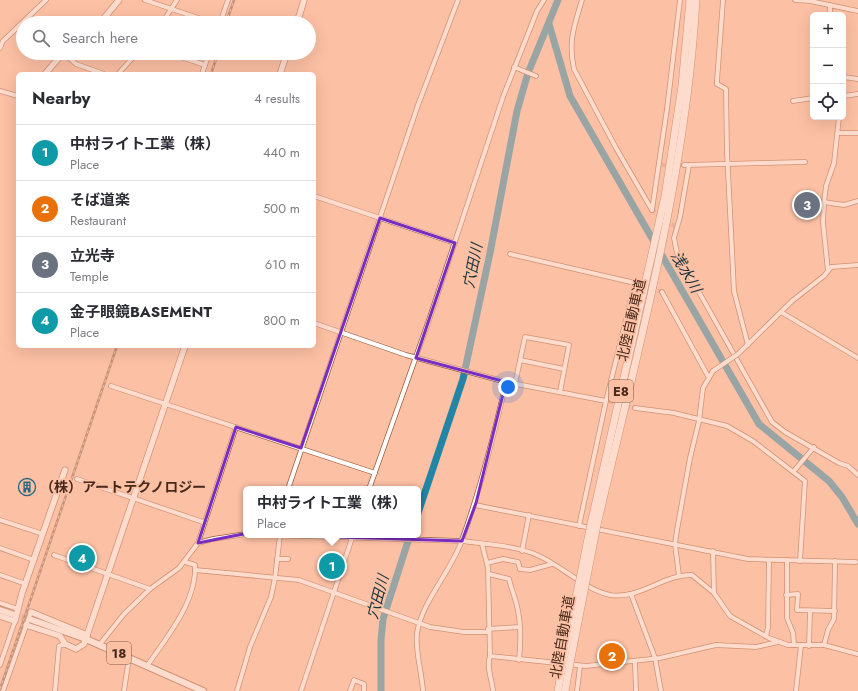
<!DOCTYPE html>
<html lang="en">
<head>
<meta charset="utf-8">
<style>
  :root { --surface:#fff; --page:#f2f2f3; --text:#2b2b33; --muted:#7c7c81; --line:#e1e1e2; --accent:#2563eb }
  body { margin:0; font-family:Jost,"Noto Sans JP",sans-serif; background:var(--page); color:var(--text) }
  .controls { position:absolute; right:12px; top:12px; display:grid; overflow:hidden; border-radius:6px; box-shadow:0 4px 16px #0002 }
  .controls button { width:36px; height:36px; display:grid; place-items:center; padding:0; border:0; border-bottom:1px solid var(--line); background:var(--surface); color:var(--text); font:20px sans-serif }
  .you { position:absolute; left:508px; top:387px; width:14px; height:14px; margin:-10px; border:3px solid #fff; border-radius:50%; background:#1a73e8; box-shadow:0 0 0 6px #1a73e833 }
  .badge { display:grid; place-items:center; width:26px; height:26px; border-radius:50%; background:var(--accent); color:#fff; font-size:13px; font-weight:700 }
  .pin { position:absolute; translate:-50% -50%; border:2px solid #fff; box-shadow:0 1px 4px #0006 }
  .popup { position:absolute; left:243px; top:486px; width:178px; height:52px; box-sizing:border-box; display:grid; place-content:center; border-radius:6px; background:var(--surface); filter:drop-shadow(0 1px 3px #0005); font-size:13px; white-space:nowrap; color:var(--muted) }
  .popup b { font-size:15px; color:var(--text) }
  .popup::after { content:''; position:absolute; left:50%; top:100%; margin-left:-8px; border:8px solid transparent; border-top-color:var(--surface) }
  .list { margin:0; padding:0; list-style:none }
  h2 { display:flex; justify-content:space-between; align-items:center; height:52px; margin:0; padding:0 16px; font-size:17px }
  h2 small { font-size:13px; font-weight:400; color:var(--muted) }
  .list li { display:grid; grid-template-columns:26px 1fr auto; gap:12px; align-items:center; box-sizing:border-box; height:56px; padding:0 16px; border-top:1px solid var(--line) }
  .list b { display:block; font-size:15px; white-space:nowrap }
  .list p { margin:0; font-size:13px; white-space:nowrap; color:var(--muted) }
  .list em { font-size:13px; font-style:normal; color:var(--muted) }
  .icon { flex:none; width:22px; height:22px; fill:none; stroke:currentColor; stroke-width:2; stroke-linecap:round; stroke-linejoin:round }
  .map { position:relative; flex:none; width:858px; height:691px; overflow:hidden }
  .search { position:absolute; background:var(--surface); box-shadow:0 4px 16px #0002; left:16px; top:16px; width:300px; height:44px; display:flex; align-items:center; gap:10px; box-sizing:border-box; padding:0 14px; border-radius:22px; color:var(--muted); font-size:15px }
  .panel { position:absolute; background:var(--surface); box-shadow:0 4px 16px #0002; left:16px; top:72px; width:300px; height:276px; border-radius:6px }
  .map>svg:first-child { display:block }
</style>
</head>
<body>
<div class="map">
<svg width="858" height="691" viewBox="0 0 858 691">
  <rect width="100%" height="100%" fill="#fcc0a4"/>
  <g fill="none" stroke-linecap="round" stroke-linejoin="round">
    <g stroke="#2285a5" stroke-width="7">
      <polyline points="549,24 570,96 759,424 829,481 842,497 858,524"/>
      <polyline points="418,513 463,379 490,253 517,111 528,73 558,0"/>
      <polyline points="381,691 381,640 383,619 410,535"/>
    </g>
    <g stroke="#d8a289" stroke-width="4" stroke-dasharray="4 2" stroke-linecap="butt">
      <polyline points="662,165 684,165"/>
      <polyline points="652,210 677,228"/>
      <polyline points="635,283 662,292"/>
      <polyline points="603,400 635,408"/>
    </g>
    <polyline stroke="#d8a289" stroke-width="6" stroke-dasharray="6 3" stroke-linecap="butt" points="13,614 32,620"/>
    <g stroke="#9d5b3b" stroke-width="5.5">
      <g id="street">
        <polyline points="145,0 213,23"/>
        <path d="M 582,0 C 574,26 568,42 574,69 L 616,148 L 652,210"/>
        <polyline points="723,0 717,81 717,84 726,89 727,152 734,291 748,345"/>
        <polyline points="795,0 810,1 858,11"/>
        <polyline points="830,15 830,5"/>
        <polyline points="162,23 177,0"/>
        <polyline points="220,23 228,0"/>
        <polyline points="0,48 3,41 46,0"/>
        <polyline points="64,53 76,64 104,74"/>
        <polyline points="169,53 205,65"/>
        <polyline points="514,67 536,76"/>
        <polyline points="118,74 137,53"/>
        <polyline points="202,74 209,53"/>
        <polyline points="843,77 858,79"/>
        <polyline points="0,91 18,96"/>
        <polyline points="843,96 858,94"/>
        <polyline points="793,101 813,98"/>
        <polyline points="838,133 858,133"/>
        <polyline points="684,165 805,162"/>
        <polyline points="689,165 680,217 674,238 677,253 772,422 785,432 839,463 848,466 858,475"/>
        <polyline points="314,196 455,243"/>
        <polyline points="824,202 844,205 858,201"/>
        <polyline points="652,210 667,109 680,0"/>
        <polyline points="510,254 635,283 606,401 579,526"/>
        <polyline points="828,271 823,223 824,202 826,186 834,163 839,117"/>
        <polyline points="662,292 709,378"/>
        <polyline points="781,312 858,358"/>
        <polyline points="314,323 406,355 506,382 606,401"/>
        <polyline points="738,354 792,301 824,276 831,267 858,265"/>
        <polyline points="520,360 564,369"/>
        <polyline points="515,384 525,337 569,345 560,392"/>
        <polyline points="111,386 375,473"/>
        <polyline points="635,408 674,413 727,426 753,441 805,481 800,561"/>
        <polyline points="794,471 814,447"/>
        <polyline points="77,479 203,522"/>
        <polyline points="288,489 418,105 458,0"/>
        <polyline points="369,489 429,320 503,97 537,11 544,0"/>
        <polyline points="475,505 748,559 856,562"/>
        <polyline points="0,520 43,534"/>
        <path d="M 272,535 L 462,541 C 484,544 518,546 537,555 C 561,565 585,590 610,595 C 639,600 664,574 692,575 L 714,593 L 730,616 L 769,638 L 788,645 L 824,645 L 858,654"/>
        <polyline points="198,543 213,539 246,534"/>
        <path d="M 482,544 L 488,568 L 490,656 C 486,667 492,679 493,691"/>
        <polyline points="0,548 34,560"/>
        <polyline points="522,551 529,515"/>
        <polyline points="713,551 714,593"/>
        <polyline points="54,555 150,589"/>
        <polyline points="277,559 288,559"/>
        <polyline points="787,560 787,618 793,633 794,645"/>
        <polyline points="487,563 503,559 518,562 520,569 530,570 552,564"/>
        <polyline points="195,570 299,580 430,627 464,632 488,632"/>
        <path d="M 489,574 L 509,579 C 511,588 515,597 517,606 C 521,623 521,642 519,660"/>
        <polyline points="0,575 26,584"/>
        <polyline points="679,576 675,544 677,530 690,458 699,421 703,388 713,371"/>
        <polyline points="631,594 655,658 661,691"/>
        <polyline points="786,595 798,594 797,610 835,611"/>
        <polyline points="0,603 18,609"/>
        <polyline points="488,629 519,627"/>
        <polyline points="766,636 768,627 769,560"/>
        <polyline points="100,644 124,614 150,589 179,568 198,543 236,427"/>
        <polyline points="824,645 828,630 834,619 835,561"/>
        <polyline points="809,646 810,612"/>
        <polyline points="490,656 586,666 660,658 716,645 756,647 778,642"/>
        <polyline points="635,662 636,691"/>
        <polyline points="0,665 15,621"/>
        <path d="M 147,666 C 166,638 197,602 195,565 L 185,562"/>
        <polyline points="3,691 31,612"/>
        <polyline points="55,691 59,646 65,644"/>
        <polyline points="124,691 129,658"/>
        <polyline points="237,691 250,647 271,597 275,578 280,535"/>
        <polyline points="301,691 353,535"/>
        <polyline points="350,691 354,680 364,684 364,691"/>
        <path d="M 423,691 C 422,673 415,652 417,633 C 422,601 452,570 462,540 C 481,488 494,435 506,382"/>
        <polyline points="577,691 580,666"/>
        <polyline points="796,691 801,645"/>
      </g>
    </g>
    <g stroke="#9d5b3b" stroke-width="7">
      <g id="secondary">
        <polyline points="100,23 119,0"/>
        <polyline points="297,23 304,0"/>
        <polyline points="45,74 63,53"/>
        <polyline points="280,74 287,53"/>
        <polyline points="31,612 87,635"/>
        <polyline points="0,616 15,621 22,593 65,470"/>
        <polyline points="26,625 60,636 65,644 76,649 84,644 185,346"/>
      </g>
    </g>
    <g stroke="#9d5b3b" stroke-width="8">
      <g id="primary">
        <polyline points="0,610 12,614"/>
        <polyline points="32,620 86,639 203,691"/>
      </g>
    </g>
    <g stroke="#9d5b3b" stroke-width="8">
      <g id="highway">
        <polyline points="591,524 665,196 682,86 690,0"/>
        <path d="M 597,525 C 637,352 686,178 696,0"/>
        <polyline points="558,691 562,667"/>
        <polyline points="565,691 569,668"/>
      </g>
    </g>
    <use href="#street" stroke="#fff" stroke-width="4"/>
    <use href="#secondary" stroke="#fff" stroke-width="5.5"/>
    <use href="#primary" stroke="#fff" stroke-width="6"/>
    <use href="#highway" stroke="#fff" stroke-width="7"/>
    <g stroke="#845c49" stroke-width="2.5">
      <g id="rail">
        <polyline points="226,23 234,0"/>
        <polyline points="211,74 218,53"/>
        <polyline points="0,689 117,346"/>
      </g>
    </g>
    <use href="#rail" stroke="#fcc0a4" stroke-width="1" stroke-dasharray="3" stroke-linecap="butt"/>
    <g stroke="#9d5b3b" stroke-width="5.5" stroke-linecap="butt">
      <polyline id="street-bridge" points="713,371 738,354"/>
    </g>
    <g stroke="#9d5b3b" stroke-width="8" stroke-linecap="butt">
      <g id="highway-bridge">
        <polyline points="562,667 591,524"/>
        <polyline points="569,668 597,525"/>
      </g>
    </g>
    <use href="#street-bridge" stroke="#fff" stroke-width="4"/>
    <use href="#highway-bridge" stroke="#fff" stroke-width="7"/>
  </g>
  <path d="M0 0H858V691H0ZM 380,218 L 455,243 L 416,358 L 506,382 L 476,503 L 462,541 L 243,534 L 198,543 L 236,427 L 301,448 Z" fill="#fcc0a4" fill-opacity=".55" fill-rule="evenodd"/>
  <path fill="none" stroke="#7b2cbf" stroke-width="3" stroke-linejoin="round" d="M 380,218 L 455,243 L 416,358 L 506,382 L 476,503 L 462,541 L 243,534 L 198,543 L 236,427 L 301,448 Z"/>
  <defs>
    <g id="building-ring" transform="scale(0.9)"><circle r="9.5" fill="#fcc0a4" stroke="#2c6980" stroke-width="1.5"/><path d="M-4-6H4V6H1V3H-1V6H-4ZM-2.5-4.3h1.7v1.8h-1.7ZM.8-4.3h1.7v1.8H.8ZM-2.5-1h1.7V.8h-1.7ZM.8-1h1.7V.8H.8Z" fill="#2c6980"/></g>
  </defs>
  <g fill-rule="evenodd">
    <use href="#building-ring" x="27" y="487"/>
  </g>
  <g text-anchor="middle" stroke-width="3.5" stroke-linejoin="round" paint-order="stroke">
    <g fill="#fcc0a4" stroke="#7d5644" stroke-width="1">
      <rect x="609" y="380" width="24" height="22" rx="3"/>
      <rect x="107" y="642" width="24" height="22" rx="3"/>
    </g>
    <g font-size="13" font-weight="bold" fill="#46291b">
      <text x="621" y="396">E8</text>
      <text x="119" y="658">18</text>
    </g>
    <g font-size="14" fill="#46291b" stroke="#fcc0a4">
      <text transform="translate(631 320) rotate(-77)" y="5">北陸自動車道</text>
      <text transform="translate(562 637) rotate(-80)" y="5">北陸自動車道</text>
    </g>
    <g font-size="14" font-weight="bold" fill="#46291b" stroke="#fcc0a4" text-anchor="start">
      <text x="40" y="492">（株）アートテクノロジー</text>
    </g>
    <g font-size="15" font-style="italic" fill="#15313c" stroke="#fcc0a4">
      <text transform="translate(473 266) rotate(-79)" y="5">穴田川</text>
      <text transform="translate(686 272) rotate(60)" y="5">浅水川</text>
      <text transform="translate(378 597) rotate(-75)" y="5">穴田川</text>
    </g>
  </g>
</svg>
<div class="controls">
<button>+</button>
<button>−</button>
<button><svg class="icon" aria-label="locate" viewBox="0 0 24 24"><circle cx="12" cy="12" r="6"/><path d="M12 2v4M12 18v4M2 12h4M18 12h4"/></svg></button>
</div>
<div class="you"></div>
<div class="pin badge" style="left:332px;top:566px;background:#0f9aa8">1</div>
<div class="popup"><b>中村ライト工業（株）</b>Place</div>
<div class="pin badge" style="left:612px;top:656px;background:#e8710a">2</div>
<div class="pin badge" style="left:807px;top:205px;background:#6b7280">3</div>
<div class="pin badge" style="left:82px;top:558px;background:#0f9aa8">4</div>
<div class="search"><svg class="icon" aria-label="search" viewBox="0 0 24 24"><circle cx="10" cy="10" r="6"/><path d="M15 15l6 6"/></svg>Search here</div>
<section class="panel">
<h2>Nearby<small>4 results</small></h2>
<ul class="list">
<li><span class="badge" style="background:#0f9aa8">1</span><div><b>中村ライト工業（株）</b><p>Place</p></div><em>440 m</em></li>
<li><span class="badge" style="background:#e8710a">2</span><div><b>そば道楽</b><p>Restaurant</p></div><em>500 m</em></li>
<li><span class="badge" style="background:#6b7280">3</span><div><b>立光寺</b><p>Temple</p></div><em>610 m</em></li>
<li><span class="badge" style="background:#0f9aa8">4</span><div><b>金子眼鏡BASEMENT</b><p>Place</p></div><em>800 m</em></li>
</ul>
</section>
</div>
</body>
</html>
